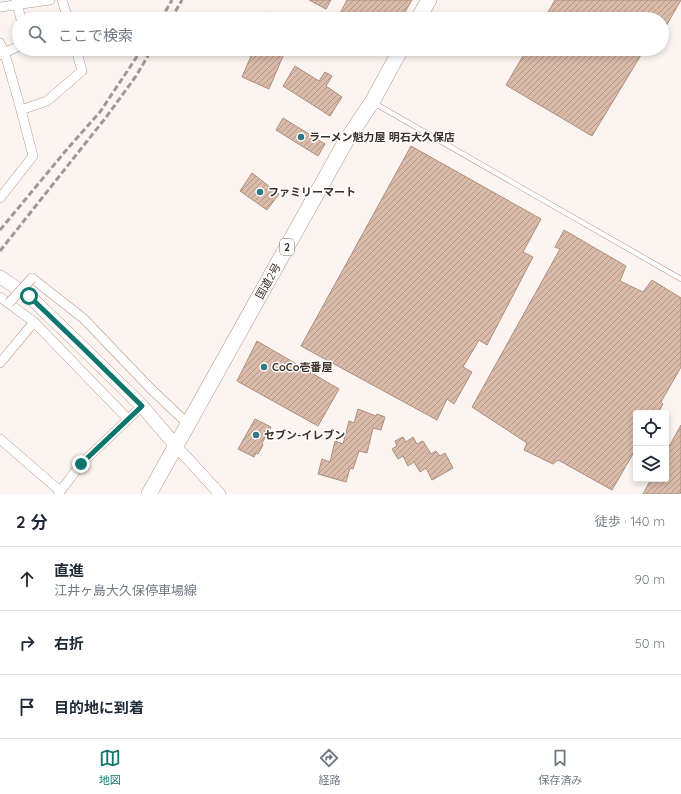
<!DOCTYPE html>
<html lang="ja">
<head>
<meta charset="utf-8">
<style>
  :root { --surface:#fff; --page:#f6f6f7; --text:#1f2937; --muted:#747a83; --line:#e0e1e3; --accent:#0f766e }
  body { margin:0; font-family:Quicksand,"Noto Sans JP",sans-serif; background:var(--page); color:var(--text) }
  .controls { position:absolute; right:12px; bottom:12px; display:grid; overflow:hidden; border-radius:4px; box-shadow:0 2px 6px #0003 }
  .controls button { width:36px; height:36px; display:grid; place-items:center; padding:0; border:0; border-bottom:1px solid var(--line); background:var(--surface); color:var(--text); font:20px sans-serif }
  .stop { position:absolute; width:12px; height:12px; margin:-9px; border:3px solid #0f766e; border-radius:50%; background:#fff }
  .stop.end { background:#0f766e; border-color:#fff; box-shadow:0 1px 4px #0008 }
  .list { margin:0; padding:0; list-style:none }
  h2 { display:flex; justify-content:space-between; align-items:center; height:52px; margin:0; padding:0 16px; font-size:17px }
  h2 small { font-size:13px; font-weight:400; color:var(--muted) }
  .list li { display:grid; grid-template-columns:26px 1fr auto; gap:12px; align-items:center; box-sizing:border-box; height:64px; padding:0 16px; border-top:1px solid var(--line) }
  .list b { display:block; font-size:15px; white-space:nowrap }
  .list p { margin:0; font-size:13px; white-space:nowrap; color:var(--muted) }
  .list em { font-size:13px; font-style:normal; color:var(--muted) }
  .icon { flex:none; width:22px; height:22px; fill:none; stroke:currentColor; stroke-width:2; stroke-linecap:round; stroke-linejoin:round }
  .map { position:relative; flex:none; width:681px; height:494px; overflow:hidden }
  .search { position:absolute; background:var(--surface); box-shadow:0 2px 6px #0003; left:12px; right:12px; top:12px; height:44px; display:flex; align-items:center; gap:10px; box-sizing:border-box; padding:0 14px; border-radius:22px; color:var(--muted); font-size:15px }
  .sheet { height:244px; background:var(--surface) }
  nav { display:flex; justify-content:space-around; align-items:center; box-sizing:border-box; height:56px; border-top:1px solid var(--line); background:var(--surface); font-size:11px; color:var(--muted) }
  nav a { display:grid; justify-items:center; gap:2px }
  nav .on { color:var(--accent) }
  .map>svg:first-child { display:block }
</style>
</head>
<body>
<div class="map">
<svg width="681" height="494" viewBox="0 0 681 494">
  <defs>
    <pattern id="building-hatch" width="6" height="6" patternUnits="userSpaceOnUse"><rect width="6" height="6" fill="#dabba9"/><path d="M-1 1l2-2M0 6l6-6M5 7l2-2" fill="none" stroke="#b2988a"/></pattern>
  </defs>
  <rect width="100%" height="100%" fill="#fbf4f0"/>
  <g fill="url(#building-hatch)" stroke="#ad8f7e">
    <polygon points="309,0 331,0 326,9"/>
    <polygon points="347,0 412,0 401,19 346,19 339,15"/>
    <polygon points="555,0 681,0 662,33 662,19 544,19"/>
    <polygon points="269,12 286,19 266,19"/>
    <polygon points="254,49 286,49 269,89 242,77"/>
    <polygon points="527,49 653,49 650,54 644,50 592,136 506,85"/>
    <polygon points="295,66 319,81 325,72 332,76 326,86 342,97 330,116 283,86"/>
    <polygon points="283,118 325,144 318,156 276,130"/>
    <polygon points="411,146 541,219 523,252 533,257 487,345 479,340 463,367 472,372 454,404 447,399 437,420 301,346"/>
    <polygon points="252,173 279,194 267,210 240,191"/>
    <polygon points="564,230 626,266 620,281 643,292 652,280 681,298 681,367 661,402 663,404 658,413 636,413 636,453 634,452 612,490 558,460 553,464 524,450 527,443 472,407 560,249 555,247"/>
    <polygon points="257,341 339,389 318,426 237,381"/>
    <polygon points="358,409 376,416 377,414 385,417 381,430 373,428 367,453 359,451 353,469 350,468 346,482 318,474 322,459 330,462 335,441 343,444 349,421 354,423"/>
    <polygon points="255,419 271,427 262,443 263,445 258,454 256,453 254,457 238,449"/>
    <polygon points="681,425 681,491 680,494 643,494 651,479 666,479 666,452"/>
    <polygon points="403,437 406,442 413,437 417,444 423,441 431,454 436,451 440,456 445,453 453,468 432,480 426,468 420,472 414,462 408,466 403,456 398,459 392,449 397,446 395,441"/>
  </g>
  <g fill="none" stroke-linecap="round" stroke-linejoin="round">
    <g stroke="#b79887" stroke-width="5.5">
      <polyline id="service" points="374,103 681,279"/>
    </g>
    <g stroke="#b79887" stroke-width="10">
      <g id="minor">
        <polyline points="62,0 68,19"/>
        <polyline points="16,1 21,19"/>
        <polyline points="0,7 50,0"/>
        <polyline points="0,43 5,54 21,110 33,156 0,198"/>
        <polyline points="0,55 19,46"/>
        <polyline points="21,110 47,101 82,71 76,49"/>
        <polyline points="32,278 84,319 151,389 188,424"/>
        <polyline points="0,297 34,322 128,419"/>
        <polyline points="0,363 34,322"/>
        <polyline points="0,439 60,491"/>
        <polyline points="58,494 81,464 142,406"/>
      </g>
    </g>
    <g stroke="#b79887" stroke-width="12">
      <polyline id="tertiary" points="176,446 220,494"/>
    </g>
    <g stroke="#b79887" stroke-width="14">
      <polyline id="secondary" points="0,277 29,296 81,346 142,406 176,446"/>
    </g>
    <g stroke="#b79887" stroke-width="16">
      <g id="trunk">
        <polyline points="418,19 429,0"/>
        <polyline points="149,494 346,141 372,102 401,49"/>
      </g>
    </g>
    <use href="#service" stroke="#fff" stroke-width="4.5"/>
    <use href="#minor" stroke="#fff" stroke-width="9"/>
    <use href="#tertiary" stroke="#fff" stroke-width="11"/>
    <use href="#secondary" stroke="#fff" stroke-width="13"/>
    <use href="#trunk" stroke="#fff" stroke-width="15"/>
    <g stroke="#a19892" stroke-width="3" stroke-dasharray="6 3" stroke-linecap="butt">
      <polyline points="161,19 172,0"/>
      <polyline points="171,19 182,0"/>
      <polyline points="0,230 68,148 100,112 142,49"/>
      <polyline points="0,251 107,116 136,76 152,49"/>
    </g>
    <g stroke="#b79887" stroke-width="10" stroke-linecap="butt">
      <polyline id="minor-bridge" points="9,303 32,278"/>
    </g>
    <use href="#minor-bridge" stroke="#fff" stroke-width="9"/>
  </g>
  <g fill="none" stroke-linecap="round" stroke-linejoin="round">
    <polyline stroke="#0f766e" stroke-width="5" points="29,296 81,346 142,406 81,464"/>
  </g>
  <g fill="#317982" stroke="#fff" stroke-width="1.5">
    <circle cx="301" cy="137" r="4"/>
    <circle cx="260" cy="192" r="4"/>
    <circle cx="264" cy="367" r="4"/>
    <circle cx="256" cy="435" r="4"/>
  </g>
  <g text-anchor="middle" stroke-width="3" stroke-linejoin="round" paint-order="stroke">
    <rect fill="#fff" stroke="#766d68" stroke-width="1" x="280" y="239" width="14" height="16" rx="3"/>
    <g font-size="10" font-weight="bold" fill="#3b2f27">
      <text x="287" y="251">2</text>
    </g>
    <g font-size="11" font-weight="bold" fill="#3b2f27" stroke="#fff" text-anchor="start">
      <text x="309" y="141">ラーメン魁力屋 明石大久保店</text>
      <text x="268" y="196">ファミリーマート</text>
      <text x="272" y="371">CoCo壱番屋</text>
      <text x="264" y="439">セブン-イレブン</text>
    </g>
    <g font-size="11" fill="#3b2f27" stroke="#fff">
      <text transform="translate(268 281) rotate(-61)" y="4">国道2号</text>
    </g>
  </g>
</svg>
<div class="controls">
<button><svg class="icon" aria-label="locate" viewBox="0 0 24 24"><circle cx="12" cy="12" r="6"/><path d="M12 2v4M12 18v4M2 12h4M18 12h4"/></svg></button>
<button><svg class="icon" aria-label="layers" viewBox="0 0 24 24"><path d="M12 4l9 5-9 5-9-5zM3 14l9 5 9-5"/></svg></button>
</div>
<div class="stop" style="left:29px;top:296px"></div>
<div class="stop end" style="left:81px;top:464px"></div>
<div class="search"><svg class="icon" aria-label="search" viewBox="0 0 24 24"><circle cx="10" cy="10" r="6"/><path d="M15 15l6 6"/></svg>ここで検索</div>
</div>
<section class="sheet">
<h2>2 分<small>徒歩 · 140 m</small></h2>
<ul class="list">
<li><svg class="icon" aria-label="ahead" viewBox="0 0 24 24"><path d="M12 20V5M6 11l6-6 6 6"/></svg><div><b>直進</b><p>江井ヶ島大久保停車場線</p></div><em>90 m</em></li>
<li><svg class="icon" aria-label="right" viewBox="0 0 24 24"><path d="M7 20v-9h11M14 6l5 5-5 5"/></svg><div><b>右折</b></div><em>50 m</em></li>
<li><svg class="icon" aria-label="arrive" viewBox="0 0 24 24"><path d="M6 21V4h12l-3 4 3 4H6"/></svg><div><b>目的地に到着</b></div></li>
</ul>
</section>
<nav>
<a class="on"><svg class="icon" aria-label="map" viewBox="0 0 24 24"><path d="M3 6l6-2 6 2 6-2v14l-6 2-6-2-6 2zM9 4v14M15 6v14"/></svg>地図</a>
<a><svg class="icon" aria-label="directions" viewBox="0 0 24 24"><path d="M12 3l9 9-9 9-9-9zM9 14v-3h6M13 9l2 2-2 2"/></svg>経路</a>
<a><svg class="icon" aria-label="saved" viewBox="0 0 24 24"><path d="M7 4h10v16l-5-4-5 4z"/></svg>保存済み</a>
</nav>
</body>
</html>
